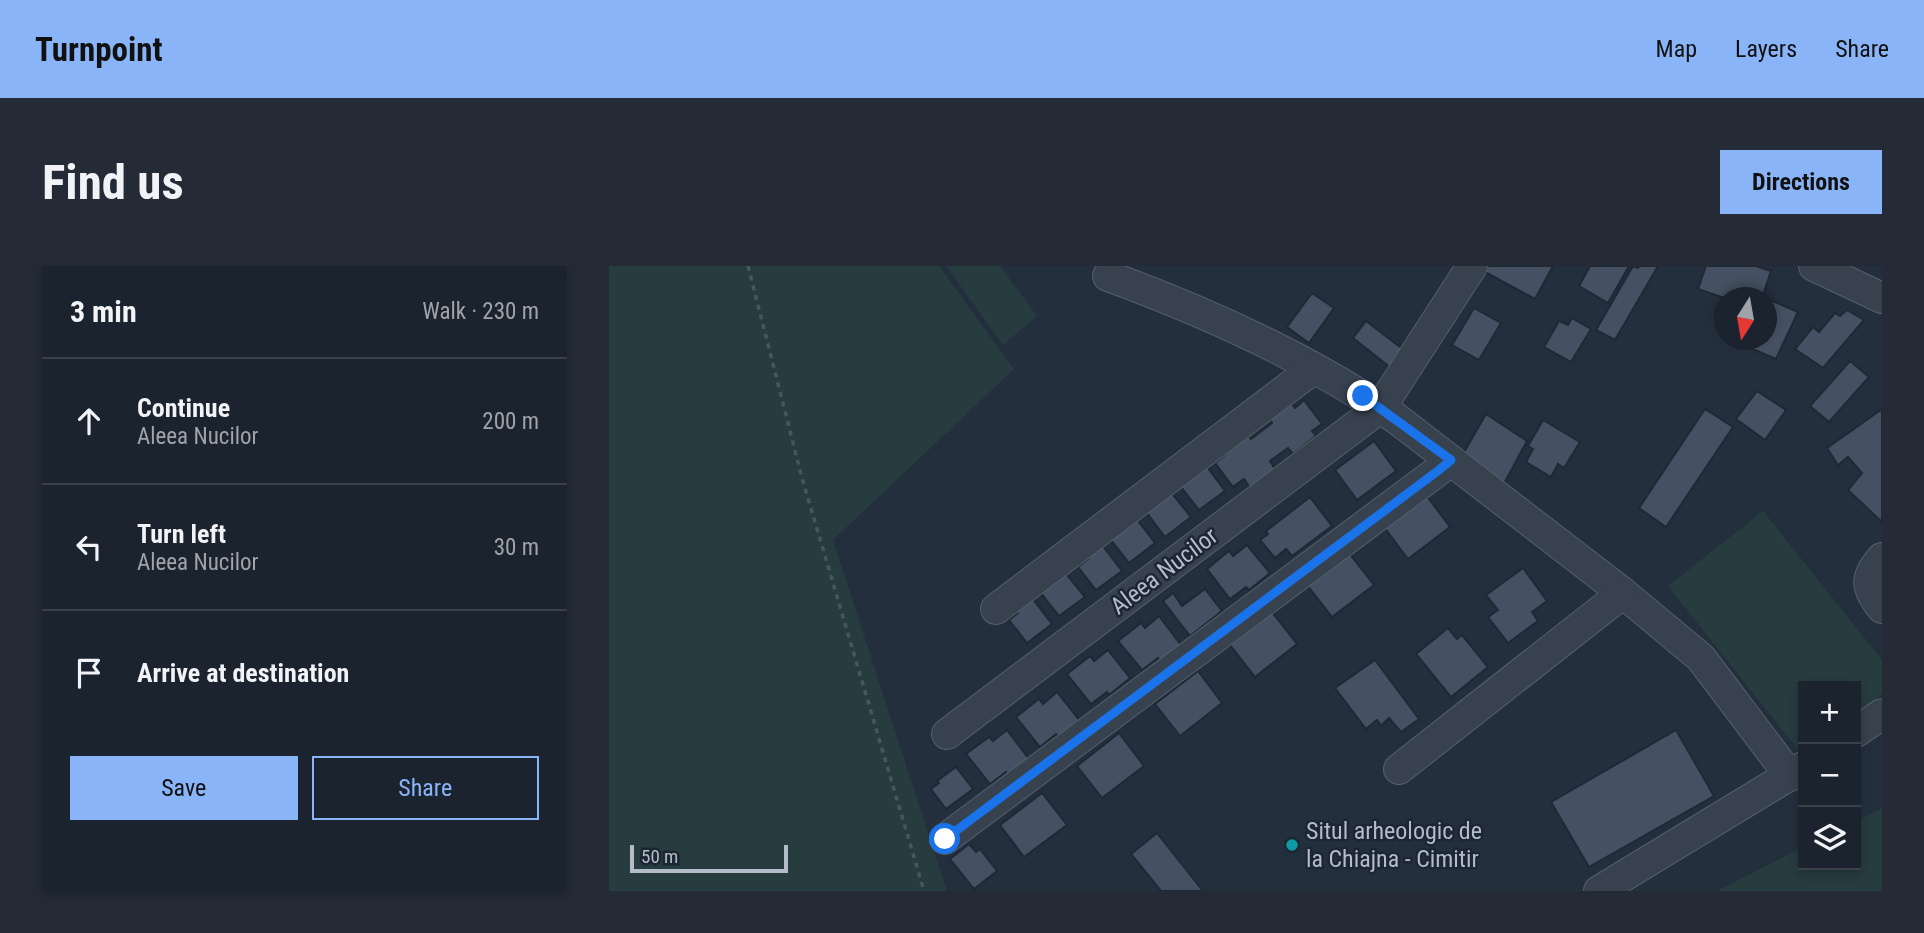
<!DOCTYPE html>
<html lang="en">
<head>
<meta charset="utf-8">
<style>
  :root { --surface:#1b232e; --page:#242b36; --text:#f1f3f6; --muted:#a0a4aa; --line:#39404a; --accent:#8ab4f8 }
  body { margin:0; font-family:"Roboto Condensed",sans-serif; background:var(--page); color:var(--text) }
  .controls { position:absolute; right:21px; bottom:21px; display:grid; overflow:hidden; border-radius:0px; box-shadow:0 4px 10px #0003 }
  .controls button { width:63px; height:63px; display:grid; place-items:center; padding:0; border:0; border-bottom:2px solid var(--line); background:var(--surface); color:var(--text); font:35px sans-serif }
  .compass { position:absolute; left:1105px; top:21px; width:63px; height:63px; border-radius:50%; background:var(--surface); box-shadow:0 4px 10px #0003; rotate:191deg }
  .scale { position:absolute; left:21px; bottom:18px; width:158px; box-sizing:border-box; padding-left:7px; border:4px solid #b4bcc9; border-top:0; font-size:19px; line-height:24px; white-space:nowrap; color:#b4bcc9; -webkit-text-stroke:5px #1d2633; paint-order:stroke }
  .stop { position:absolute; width:21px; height:21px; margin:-16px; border:5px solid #1a73e8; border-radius:50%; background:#fff }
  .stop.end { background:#1a73e8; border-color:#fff; box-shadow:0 2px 7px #0008 }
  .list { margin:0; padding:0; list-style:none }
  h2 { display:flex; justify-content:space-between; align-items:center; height:91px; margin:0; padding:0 28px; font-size:30px }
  h2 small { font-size:23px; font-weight:400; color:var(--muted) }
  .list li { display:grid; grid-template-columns:46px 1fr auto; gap:21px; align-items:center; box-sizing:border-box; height:126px; padding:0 28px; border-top:2px solid var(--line) }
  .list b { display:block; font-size:26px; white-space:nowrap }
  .list p { margin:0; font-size:23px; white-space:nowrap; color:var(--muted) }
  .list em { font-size:23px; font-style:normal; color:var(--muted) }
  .actions { display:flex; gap:14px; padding:21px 28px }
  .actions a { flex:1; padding:16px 0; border:2px solid var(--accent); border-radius:0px; text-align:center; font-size:24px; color:var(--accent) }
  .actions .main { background:var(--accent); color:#111 }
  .icon { flex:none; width:38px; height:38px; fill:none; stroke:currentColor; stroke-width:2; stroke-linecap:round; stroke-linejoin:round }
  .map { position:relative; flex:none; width:1273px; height:625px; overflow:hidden; border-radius:0px }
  header { display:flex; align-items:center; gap:42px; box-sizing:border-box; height:98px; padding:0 35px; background:var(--accent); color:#111 }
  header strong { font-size:33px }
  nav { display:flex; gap:38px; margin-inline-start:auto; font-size:24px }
  .intro { display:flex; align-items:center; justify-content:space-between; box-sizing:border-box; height:168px; padding:0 42px }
  h1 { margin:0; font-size:49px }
  .button { padding:18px 32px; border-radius:0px; background:var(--accent); color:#111; font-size:24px; font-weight:700 }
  main { display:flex; gap:42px; padding:0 42px }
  aside { flex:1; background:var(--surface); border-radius:0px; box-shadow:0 4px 10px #0003 }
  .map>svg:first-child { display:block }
</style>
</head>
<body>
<header>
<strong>Turnpoint</strong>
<nav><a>Map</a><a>Layers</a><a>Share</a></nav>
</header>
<div class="intro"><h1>Find us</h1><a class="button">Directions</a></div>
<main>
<aside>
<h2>3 min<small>Walk · 230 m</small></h2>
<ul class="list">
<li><svg class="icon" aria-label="ahead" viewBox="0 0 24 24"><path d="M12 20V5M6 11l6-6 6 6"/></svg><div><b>Continue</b><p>Aleea Nucilor</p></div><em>200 m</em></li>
<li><svg class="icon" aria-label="left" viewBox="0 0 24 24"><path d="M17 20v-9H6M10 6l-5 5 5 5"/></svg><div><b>Turn left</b><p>Aleea Nucilor</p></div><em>30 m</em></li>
<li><svg class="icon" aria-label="arrive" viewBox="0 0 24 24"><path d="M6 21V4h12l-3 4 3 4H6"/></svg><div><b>Arrive at destination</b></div></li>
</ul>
<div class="actions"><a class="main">Save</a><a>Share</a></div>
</aside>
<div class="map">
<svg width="1273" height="625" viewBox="0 0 1273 625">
  <rect width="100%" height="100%" fill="#242f3e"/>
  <g fill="#263c3f">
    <polygon points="0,0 330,0 405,103 224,274 338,625 0,625"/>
    <polygon points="337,0 391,0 428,50 394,79"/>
    <polygon points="1154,245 1273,394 1273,428 1247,449 1247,420 1194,420 1194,490 1059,320"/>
    <polygon points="1273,542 1273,625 1108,625 1194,581 1194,599 1247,599 1247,555"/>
  </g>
  <g fill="#455162" stroke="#1f2835" stroke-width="2">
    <polygon points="879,0 944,0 926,33 876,6"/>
    <polygon points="981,0 1020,0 999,37 970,20"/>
    <polygon points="1024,0 1029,2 1030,0 1049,0 1006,74 987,64"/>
    <polygon points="1097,0 1147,0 1162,5 1153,32 1115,32 1089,23"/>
    <polygon points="703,27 725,42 700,77 678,61"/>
    <polygon points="1161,34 1189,46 1167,93 1139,81 1142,74 1157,74 1157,41"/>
    <polygon points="865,42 892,57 870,94 843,79"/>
    <polygon points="1238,44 1255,54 1214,102 1186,83 1204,61 1210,66 1226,47 1231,50"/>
    <polygon points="963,52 982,63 962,96 935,81 950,55 959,59"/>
    <polygon points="757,55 795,84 782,102 744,72"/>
    <polygon points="1241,95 1260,111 1220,156 1201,140"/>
    <polygon points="1148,125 1177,144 1156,174 1127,153"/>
    <polygon points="695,134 713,158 703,165 707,170 684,188 679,182 661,195 666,203 641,222 635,213 624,221 606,197 616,189 614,186 638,168 642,173 663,157 661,153 682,136 686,142"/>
    <polygon points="1096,143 1124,161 1057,261 1030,242"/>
    <polygon points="1273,143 1273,256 1239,224 1253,207 1239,191 1229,199 1218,182"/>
    <polygon points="877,148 918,175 891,225 850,195"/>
    <polygon points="934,154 971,176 955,202 949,198 942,211 917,196 924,183 919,180"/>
    <polygon points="765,175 787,205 748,234 726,204"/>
    <polygon points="596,198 616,225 590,244 572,221"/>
    <polygon points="561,225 582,251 556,271 538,247"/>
    <polygon points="817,229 841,261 799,293 775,261"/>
    <polygon points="701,231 723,260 683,290 677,283 666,292 651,274 659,268 657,265"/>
    <polygon points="526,251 546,277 520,297 502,274"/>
    <polygon points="493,279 513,305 487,324 469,301 479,293 477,291"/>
    <polygon points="638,279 661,307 640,324 637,321 621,333 598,303 620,285 624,290"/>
    <polygon points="740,287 765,319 723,351 698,319"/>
    <polygon points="914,302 938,335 923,346 929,355 899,377 879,351 889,344 877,329"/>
    <polygon points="455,305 476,331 450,350 432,327"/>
    <polygon points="596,323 613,345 581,370 554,335 564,327 573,340"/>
    <polygon points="423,332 443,358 418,377 400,354 409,347 407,344"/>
    <polygon points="663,346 688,378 646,411 621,379"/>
    <polygon points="550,350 572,379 551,395 549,392 533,404 509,375 532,357 536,362"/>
    <polygon points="839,362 848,373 853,369 879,401 842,431 807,388"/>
    <polygon points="499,384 521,412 500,429 498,426 482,438 458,408 481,390 485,395"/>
    <polygon points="766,394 810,453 792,466 780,452 772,460 768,454 757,463 726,422"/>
    <polygon points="589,405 613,437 571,470 546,438"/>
    <polygon points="448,426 471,455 450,471 447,468 431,481 407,451 430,433 434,438"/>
    <polygon points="398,464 420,493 399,509 397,506 381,518 357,488 380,471 384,475"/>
    <polygon points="1067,464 1105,530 980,601 942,536"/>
    <polygon points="510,467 535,500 493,532 468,500"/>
    <polygon points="347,501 364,523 337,543 322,523 330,517 328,515"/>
    <polygon points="433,527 458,559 415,591 391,559"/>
    <polygon points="548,567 594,625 552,625 522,588"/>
    <polygon points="360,578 367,586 371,583 388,605 365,623 341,593"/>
  </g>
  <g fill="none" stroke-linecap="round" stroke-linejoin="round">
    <g stroke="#565f6c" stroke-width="32">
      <g id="minor">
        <polyline points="1205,0 1273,32"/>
        <path d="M 499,10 C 600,47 700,92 788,153 L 1014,327 L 1092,392 L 1181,510"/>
        <path d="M 1273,292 C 1255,312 1257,322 1273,342"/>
        <polyline points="387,343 704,103"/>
        <polyline points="1247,466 1273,448"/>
        <polyline points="338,468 772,141 863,0"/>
        <polyline points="790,503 1014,327"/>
        <polyline points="336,573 830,204 841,194"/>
        <polyline points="990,625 1194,501"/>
      </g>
    </g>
    <polyline stroke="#44595c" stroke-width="3.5" stroke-dasharray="5 5" stroke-linecap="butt" points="139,0 193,212 315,625"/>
    <use href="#minor" stroke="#38414e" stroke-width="30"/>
  </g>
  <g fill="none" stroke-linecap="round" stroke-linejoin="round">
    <polyline stroke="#1a73e8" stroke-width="9" points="336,573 830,204 842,194 754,130"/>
  </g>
  <circle fill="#0f9aa8" stroke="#1d2633" stroke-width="2.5" cx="683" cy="579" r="7"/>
  <g text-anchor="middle" stroke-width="5" stroke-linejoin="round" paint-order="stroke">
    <g font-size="24" fill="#b4bcc9" stroke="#1d2633">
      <text transform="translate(555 305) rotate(-37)" y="8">Aleea Nucilor</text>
    </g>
    <g font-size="24" fill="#b4bcc9" stroke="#1d2633" text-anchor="start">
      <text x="697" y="573">Situl arheologic de<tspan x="697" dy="28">la Chiajna - Cimitir</tspan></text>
    </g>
  </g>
</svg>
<div class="controls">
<button>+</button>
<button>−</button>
<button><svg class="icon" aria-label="layers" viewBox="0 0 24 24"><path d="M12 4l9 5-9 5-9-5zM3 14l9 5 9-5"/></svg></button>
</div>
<svg class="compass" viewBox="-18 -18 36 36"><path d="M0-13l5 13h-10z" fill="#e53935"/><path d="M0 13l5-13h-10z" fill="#a0a4aa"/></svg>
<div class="scale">50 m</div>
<div class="stop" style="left:336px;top:573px"></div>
<div class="stop end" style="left:754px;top:130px"></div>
</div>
</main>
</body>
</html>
